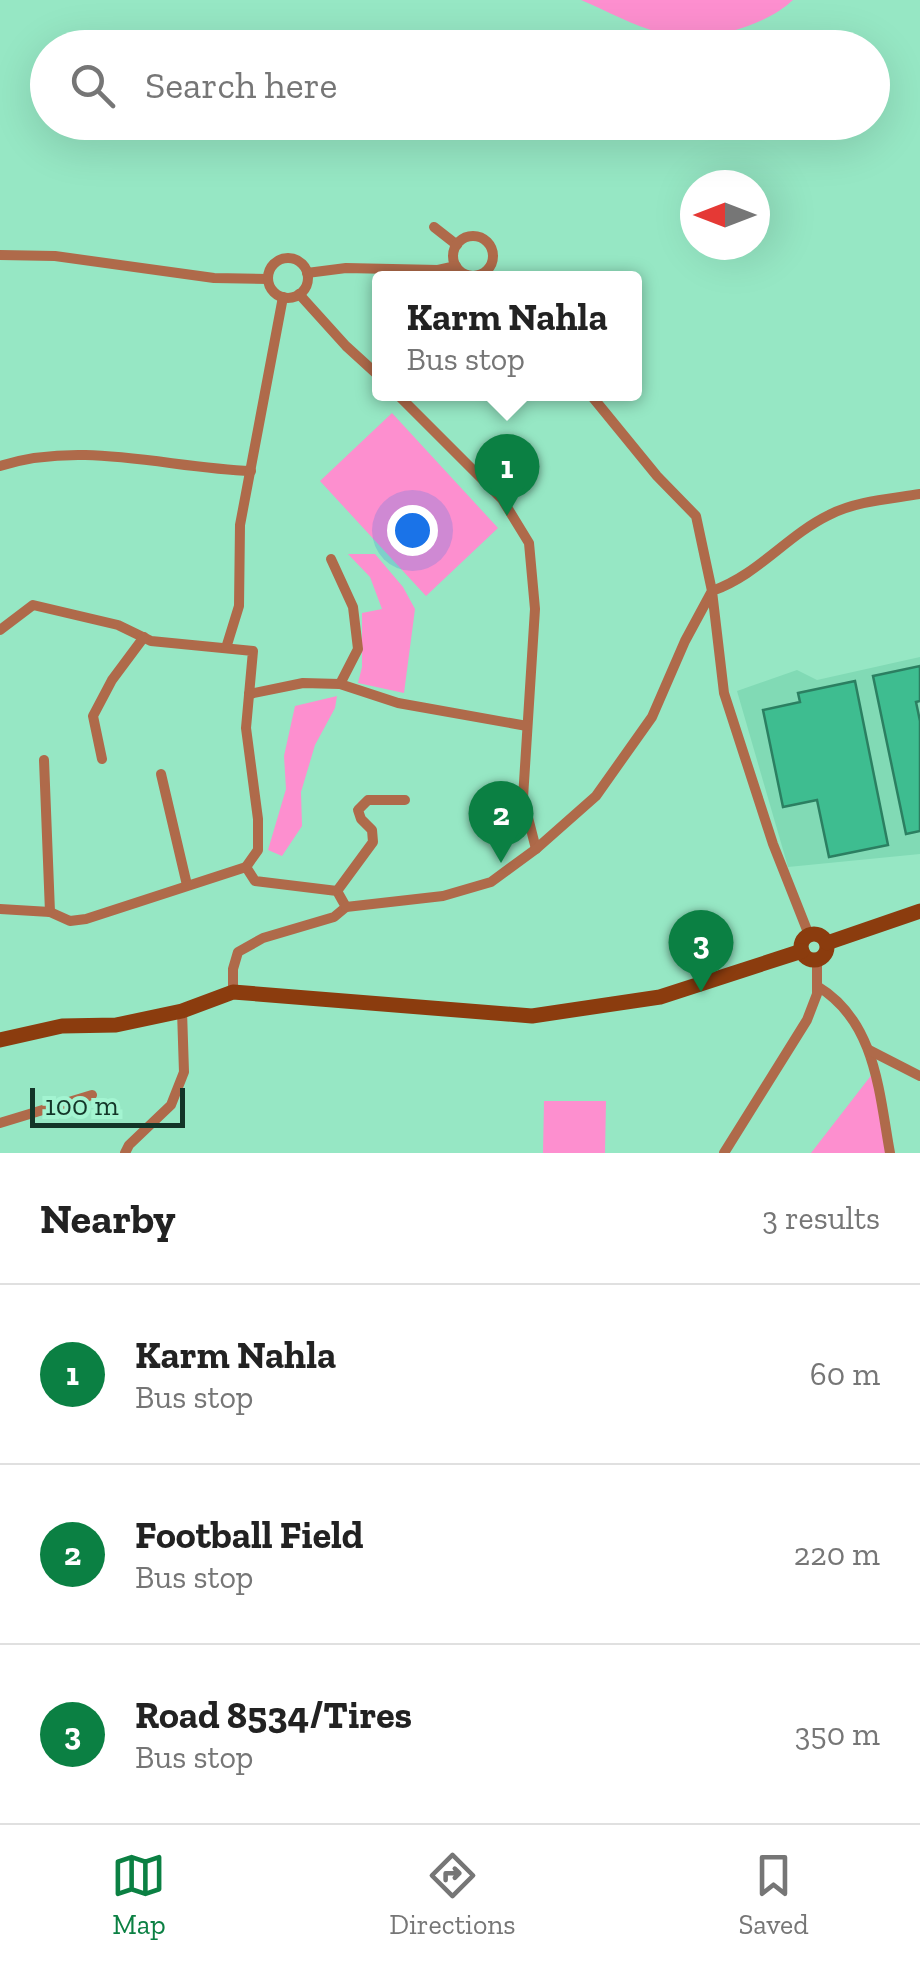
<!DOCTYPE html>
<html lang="en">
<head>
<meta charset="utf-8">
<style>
  :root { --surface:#fff; --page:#f2f2f2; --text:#222; --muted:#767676; --line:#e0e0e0; --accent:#0b8043 }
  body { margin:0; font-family:"Zilla Slab",serif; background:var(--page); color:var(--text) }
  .compass { position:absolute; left:680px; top:170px; width:90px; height:90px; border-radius:50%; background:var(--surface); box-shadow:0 10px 40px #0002; rotate:270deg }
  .scale { position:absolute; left:30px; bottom:25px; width:155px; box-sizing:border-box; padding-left:10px; border:5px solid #133528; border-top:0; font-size:28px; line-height:35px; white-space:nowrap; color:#133528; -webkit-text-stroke:8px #a3f4d1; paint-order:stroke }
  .you { position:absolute; left:412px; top:530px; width:35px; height:35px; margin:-25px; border:8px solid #fff; border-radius:50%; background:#1a73e8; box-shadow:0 0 0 15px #1a73e833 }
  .badge { display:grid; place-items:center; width:65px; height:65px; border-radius:50%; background:var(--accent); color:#fff; font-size:32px; font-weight:700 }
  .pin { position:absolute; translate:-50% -82px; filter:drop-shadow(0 2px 5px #0008) }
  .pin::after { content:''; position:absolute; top:52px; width:35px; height:30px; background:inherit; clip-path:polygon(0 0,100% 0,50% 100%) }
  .popup { position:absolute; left:372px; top:271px; width:270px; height:130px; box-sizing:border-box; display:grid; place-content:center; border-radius:10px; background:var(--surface); filter:drop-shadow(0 2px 8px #0005); font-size:32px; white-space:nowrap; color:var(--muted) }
  .popup b { font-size:38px; color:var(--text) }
  .popup::after { content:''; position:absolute; left:50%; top:100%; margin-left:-20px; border:20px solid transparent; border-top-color:var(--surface) }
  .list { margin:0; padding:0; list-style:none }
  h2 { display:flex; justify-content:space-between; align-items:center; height:130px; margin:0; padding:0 40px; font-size:42px }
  h2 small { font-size:32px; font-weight:400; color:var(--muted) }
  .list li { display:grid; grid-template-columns:65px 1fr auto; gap:30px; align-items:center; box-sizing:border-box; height:180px; padding:0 40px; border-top:2px solid var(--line) }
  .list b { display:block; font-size:38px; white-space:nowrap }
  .list p { margin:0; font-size:32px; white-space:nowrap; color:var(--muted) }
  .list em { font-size:32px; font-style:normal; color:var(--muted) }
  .icon { flex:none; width:55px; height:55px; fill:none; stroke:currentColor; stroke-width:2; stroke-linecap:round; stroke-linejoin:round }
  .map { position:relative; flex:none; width:920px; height:1153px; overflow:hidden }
  .search { position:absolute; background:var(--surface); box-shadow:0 10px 40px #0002; left:30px; right:30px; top:30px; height:110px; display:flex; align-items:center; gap:25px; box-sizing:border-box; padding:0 35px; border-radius:55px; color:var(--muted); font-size:38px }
  .sheet { height:670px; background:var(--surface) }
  nav { display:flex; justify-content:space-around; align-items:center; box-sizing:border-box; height:140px; border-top:2px solid var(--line); background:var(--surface); font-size:28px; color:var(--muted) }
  nav a { display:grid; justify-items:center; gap:5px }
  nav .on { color:var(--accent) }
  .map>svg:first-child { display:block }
</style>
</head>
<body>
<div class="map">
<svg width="920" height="1153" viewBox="0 0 920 1153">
  <rect width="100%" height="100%" fill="#96e7c4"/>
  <polygon fill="#81dab5" points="920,657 920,854 788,867 737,691 797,670 817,680"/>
  <g fill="#fd8fcf">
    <path d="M 581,0 L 793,0 C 763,28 702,44 661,33 C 634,26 607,11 581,0 Z"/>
    <polygon points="392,413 498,528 426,596 320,481"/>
    <polygon points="348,554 375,554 403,587 415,609 404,693 358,683 362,667 362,613 382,609 370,577"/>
    <polygon points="337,696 335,708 315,745 301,792 302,826 282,856 268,850 286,789 284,756 295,706"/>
    <polygon points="873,1073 893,1153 811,1153"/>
    <polygon points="544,1101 606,1101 605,1153 543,1153"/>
  </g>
  <g fill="#3ebd90" stroke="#2b7f61" stroke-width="2.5">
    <polygon points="920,666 920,701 916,702 920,721 920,831 906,834 873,676"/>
    <polygon points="855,681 888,845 829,857 817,800 783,807 763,710 800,702 798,693"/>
  </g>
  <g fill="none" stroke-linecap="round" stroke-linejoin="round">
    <g stroke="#af6a4a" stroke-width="10">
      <polyline points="434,227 457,245"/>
      <circle cx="473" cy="256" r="20"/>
      <polyline points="0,255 55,256 214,278 268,279"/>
      <circle cx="288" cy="278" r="20"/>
      <polyline points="307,273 346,268 438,270 456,266"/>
      <polyline points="299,294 346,346 380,377"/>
      <polyline points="397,394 502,499 529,543 535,609 523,798 536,849"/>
      <path d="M 0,466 C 82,440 168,468 251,471"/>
      <polyline points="331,559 353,607 358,649 340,684"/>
      <polyline points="0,630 33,605 118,625 151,641 253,651 246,728 258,819 258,850 246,867 255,881 337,891 346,907 334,917 263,938 238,952 233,969 233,992"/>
      <polyline points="226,648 239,606 240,525 283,297"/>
      <polyline points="249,694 303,683 340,684 398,703 527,726"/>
      <polyline points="102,759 93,716 112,680 144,637"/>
      <polyline points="44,760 50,912"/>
      <polyline points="161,774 187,885"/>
      <polyline points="337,891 373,842 372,830 361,819 358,810 368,800 405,800"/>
      <polyline points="346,907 443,896 491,882 536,849 596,796 652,717 685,641 712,591 696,516 657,476 590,394"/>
      <polyline points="0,909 50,912 70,921 86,919 246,867"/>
      <path d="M 809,935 L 773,844 L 724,693 L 712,591 C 758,575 786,536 829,515 C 856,501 890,499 920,494"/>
      <path d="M 817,986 C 876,1021 879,1093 890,1153"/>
      <polyline points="869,1050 920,1076"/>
      <polyline points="0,1123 92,1095"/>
      <polyline points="125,1153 129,1145 171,1105 184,1072 182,1011"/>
      <polyline points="724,1153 807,1020 817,994 817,960"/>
    </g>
    <g stroke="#8b3c0e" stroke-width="15">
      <circle cx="814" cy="947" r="13"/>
      <polyline points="827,943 920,911"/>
      <polyline points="0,1040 62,1026 116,1025 182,1011 233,992 532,1016 660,997 802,951"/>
    </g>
  </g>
</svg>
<svg class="compass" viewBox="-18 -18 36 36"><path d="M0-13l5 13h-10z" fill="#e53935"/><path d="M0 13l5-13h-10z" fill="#767676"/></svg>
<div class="scale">100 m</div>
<div class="you"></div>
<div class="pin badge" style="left:507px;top:516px">1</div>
<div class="popup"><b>Karm Nahla</b>Bus stop</div>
<div class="pin badge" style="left:501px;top:863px">2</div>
<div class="pin badge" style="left:701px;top:992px">3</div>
<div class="search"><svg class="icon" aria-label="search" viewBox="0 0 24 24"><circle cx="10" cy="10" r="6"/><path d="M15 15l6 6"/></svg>Search here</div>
</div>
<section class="sheet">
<h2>Nearby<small>3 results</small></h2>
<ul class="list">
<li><span class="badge">1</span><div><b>Karm Nahla</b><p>Bus stop</p></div><em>60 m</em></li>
<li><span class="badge">2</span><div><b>Football Field</b><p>Bus stop</p></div><em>220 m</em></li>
<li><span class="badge">3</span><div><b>Road 8534/Tires</b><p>Bus stop</p></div><em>350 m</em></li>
</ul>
</section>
<nav>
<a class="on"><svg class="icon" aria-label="map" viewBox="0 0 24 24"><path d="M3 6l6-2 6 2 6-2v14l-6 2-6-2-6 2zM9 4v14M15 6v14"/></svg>Map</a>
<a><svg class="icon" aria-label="directions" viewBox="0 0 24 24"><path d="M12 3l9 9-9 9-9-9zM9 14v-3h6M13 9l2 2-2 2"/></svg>Directions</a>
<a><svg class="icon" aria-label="saved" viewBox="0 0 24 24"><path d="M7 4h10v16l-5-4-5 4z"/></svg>Saved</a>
</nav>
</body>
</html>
